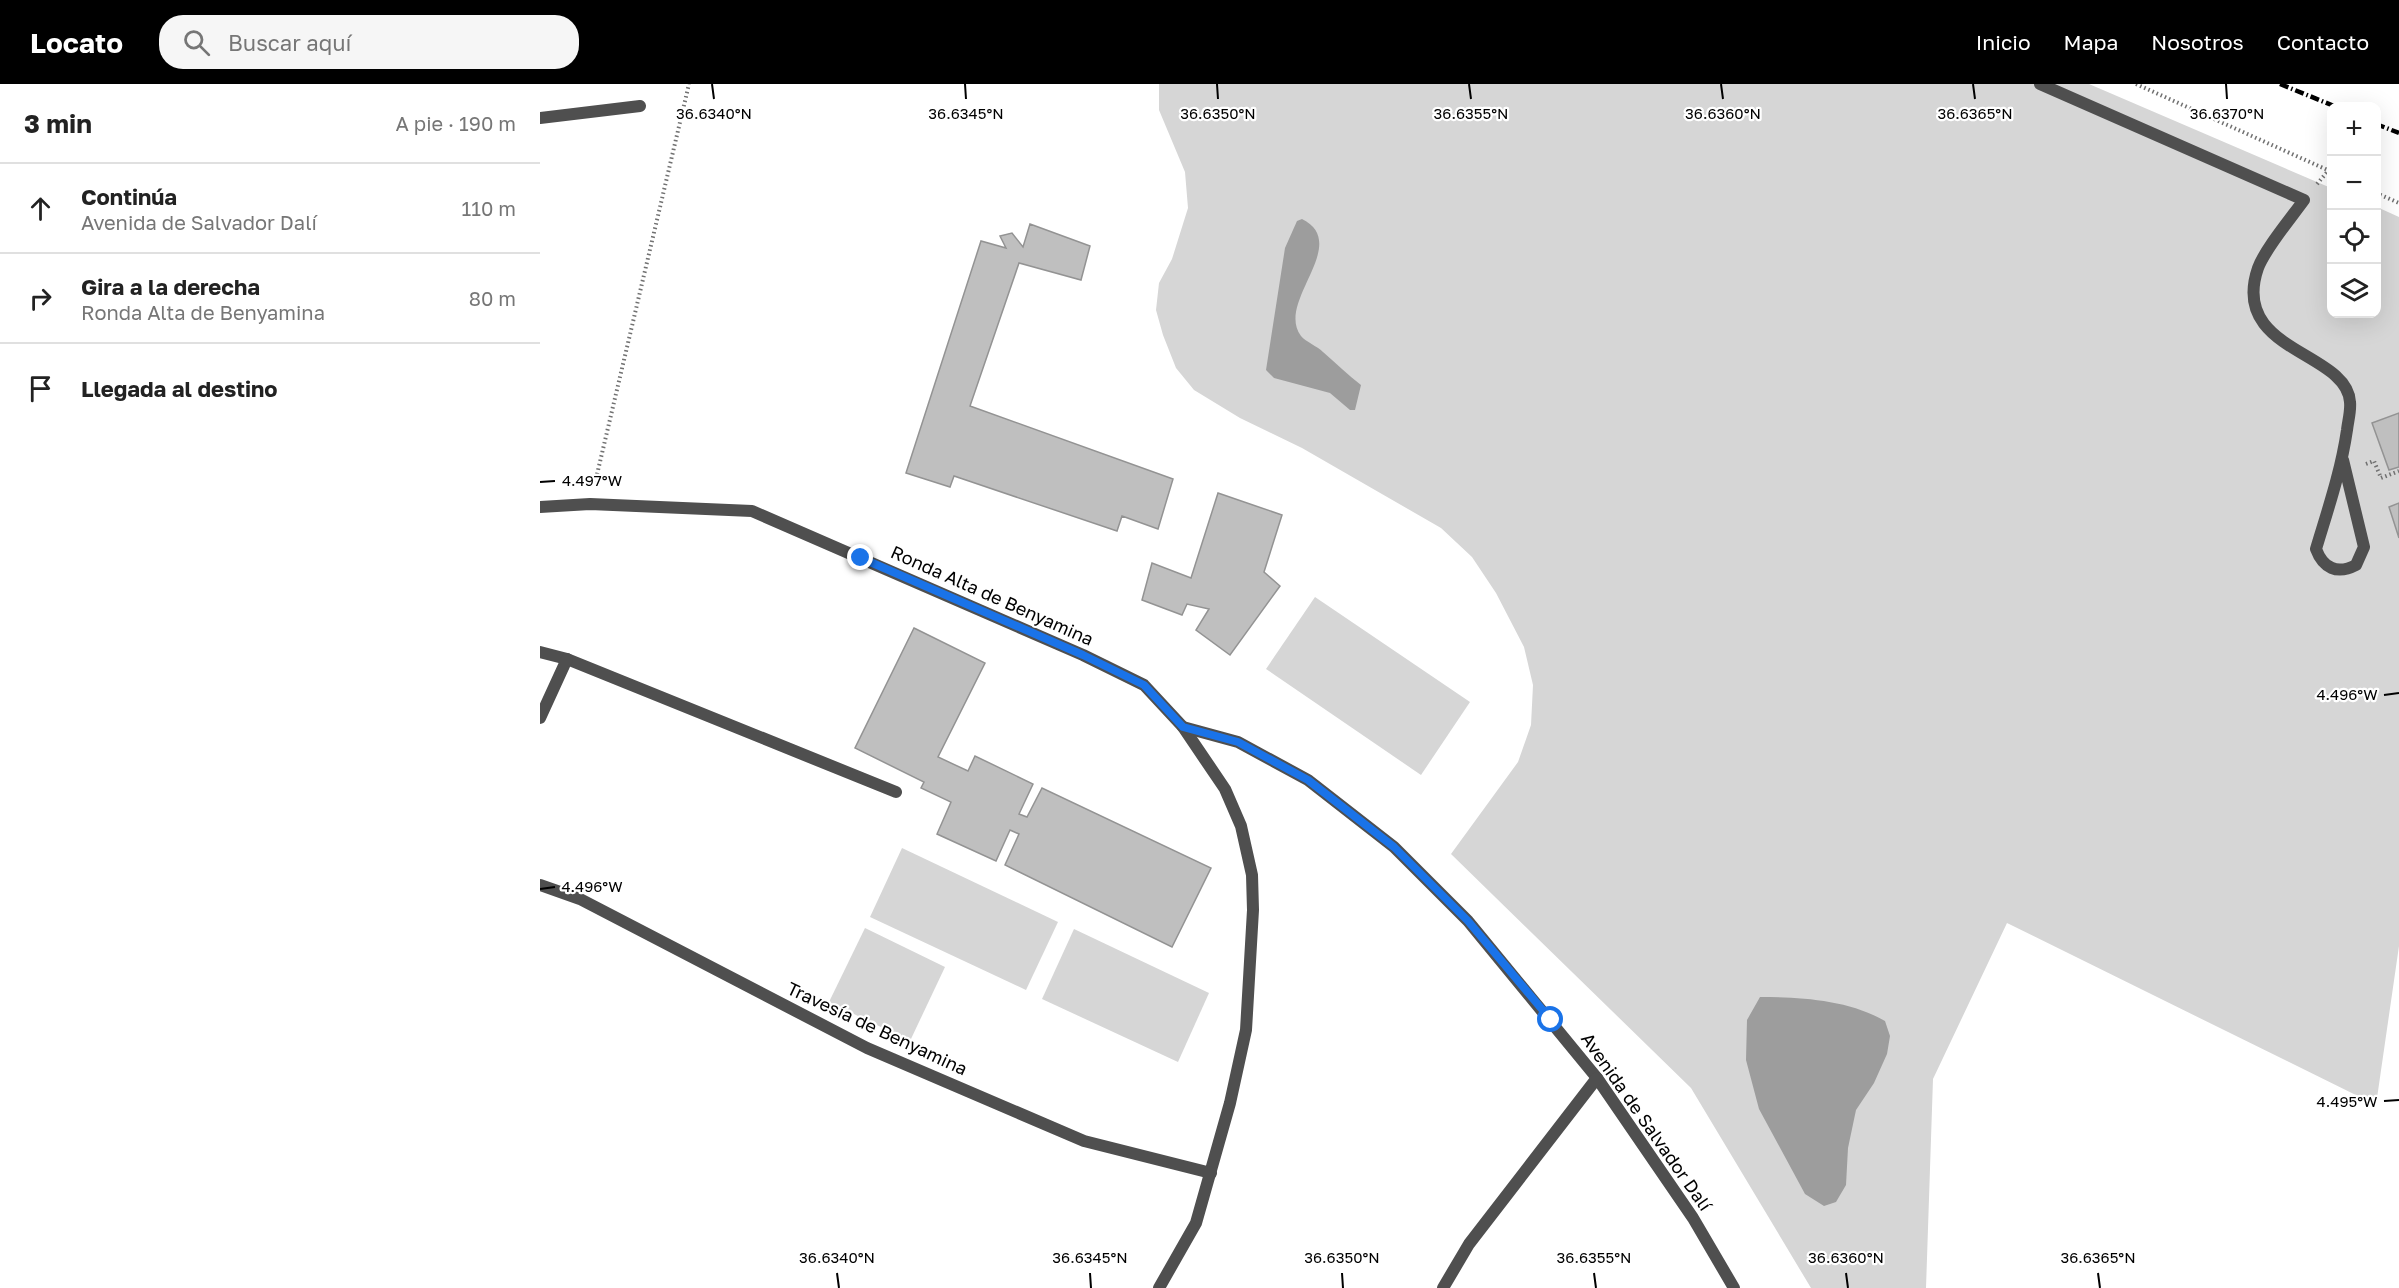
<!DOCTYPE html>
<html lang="es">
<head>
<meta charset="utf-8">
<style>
  :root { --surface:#fff; --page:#f6f6f6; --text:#222; --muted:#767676; --line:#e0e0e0; --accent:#000 }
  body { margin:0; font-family:"Golos Text",sans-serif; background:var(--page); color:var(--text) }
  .controls { position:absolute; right:18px; top:18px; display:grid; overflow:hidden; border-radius:12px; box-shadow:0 6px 24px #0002 }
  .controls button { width:54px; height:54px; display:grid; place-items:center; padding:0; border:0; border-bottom:2px solid var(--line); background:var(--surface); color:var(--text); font:30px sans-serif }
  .stop { position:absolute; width:18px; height:18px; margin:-14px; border:4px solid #1a73e8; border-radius:50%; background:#fff }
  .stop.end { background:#1a73e8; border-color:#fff; box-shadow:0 2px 6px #0008 }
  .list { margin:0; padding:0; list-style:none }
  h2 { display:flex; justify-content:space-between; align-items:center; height:78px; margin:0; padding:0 24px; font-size:26px }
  h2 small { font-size:20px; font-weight:400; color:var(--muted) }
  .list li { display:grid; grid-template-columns:39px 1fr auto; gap:18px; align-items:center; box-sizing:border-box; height:90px; padding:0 24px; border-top:2px solid var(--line) }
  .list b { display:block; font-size:22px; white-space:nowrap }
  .list p { margin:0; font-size:20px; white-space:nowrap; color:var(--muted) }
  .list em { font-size:20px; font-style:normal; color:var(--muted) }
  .icon { flex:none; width:33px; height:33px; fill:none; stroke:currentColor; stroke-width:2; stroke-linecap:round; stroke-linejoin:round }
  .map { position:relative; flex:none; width:1859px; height:1204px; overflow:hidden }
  header { display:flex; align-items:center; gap:36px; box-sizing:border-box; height:84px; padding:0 30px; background:var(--accent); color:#fff }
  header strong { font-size:28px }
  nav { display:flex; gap:33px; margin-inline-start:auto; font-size:21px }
  .search { width:420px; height:54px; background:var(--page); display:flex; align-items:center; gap:15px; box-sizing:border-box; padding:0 21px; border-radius:24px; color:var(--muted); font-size:22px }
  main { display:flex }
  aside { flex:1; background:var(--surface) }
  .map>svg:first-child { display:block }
</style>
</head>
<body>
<header>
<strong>Locato</strong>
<div class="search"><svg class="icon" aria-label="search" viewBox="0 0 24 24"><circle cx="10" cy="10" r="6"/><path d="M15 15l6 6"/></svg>Buscar aquí</div>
<nav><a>Inicio</a><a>Mapa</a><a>Nosotros</a><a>Contacto</a></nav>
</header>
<main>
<aside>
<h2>3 min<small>A pie · 190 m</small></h2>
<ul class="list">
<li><svg class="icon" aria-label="ahead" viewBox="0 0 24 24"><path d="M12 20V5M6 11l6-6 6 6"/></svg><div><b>Continúa</b><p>Avenida de Salvador Dalí</p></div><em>110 m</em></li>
<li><svg class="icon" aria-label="right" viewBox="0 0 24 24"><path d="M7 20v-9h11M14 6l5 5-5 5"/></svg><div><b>Gira a la derecha</b><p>Ronda Alta de Benyamina</p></div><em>80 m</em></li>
<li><svg class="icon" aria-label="arrive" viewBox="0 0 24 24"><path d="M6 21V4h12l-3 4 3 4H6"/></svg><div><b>Llegada al destino</b></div></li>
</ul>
</aside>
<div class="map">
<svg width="1859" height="1204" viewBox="0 0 1859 1204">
  <rect width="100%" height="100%" fill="#fff"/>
  <g fill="#d6d6d6">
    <polygon points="619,0 1549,0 1791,104 1792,230 1836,230 1837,123 1859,133 1859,862 1836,1021 1467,839 1393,995 1386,1204 1271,1204 1151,1004 911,770 978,678 991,641 993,601 984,563 956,509 932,473 901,444 762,364 700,334 654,306 636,284 623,251 616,226 619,199 632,175 648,124 645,88 619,26"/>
    <polygon points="775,513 930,618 881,691 726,585"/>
    <polygon points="362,764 518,838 486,906 330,833"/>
    <polygon points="325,844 405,883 370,957 289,918"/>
    <polygon points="534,845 669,909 638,978 502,915"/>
  </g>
  <g fill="#9d9d9d">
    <path d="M 762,135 C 812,160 735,218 761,252 C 766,258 777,262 783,268 C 796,279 808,291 821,301 L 815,326 L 810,326 L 790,309 L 734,294 L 726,286 L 745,164 L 757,137 Z"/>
    <path d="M 1220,913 C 1261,913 1309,916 1345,937 L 1350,952 L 1347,970 L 1334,999 L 1316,1026 L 1308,1064 L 1306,1101 L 1296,1118 L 1284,1122 L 1265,1110 L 1219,1025 L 1206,976 L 1207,936 Z"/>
  </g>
  <g fill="#bfbfbf" stroke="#939393" stroke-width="1.5">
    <polygon points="490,140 550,162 541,196 479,179 430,322 633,395 618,445 582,432 577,447 414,392 410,403 366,389 441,157 466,164 460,152 472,149 483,163"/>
    <polygon points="1859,329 1859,383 1849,386 1832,339"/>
    <polygon points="678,409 742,431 724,488 740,502 690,571 656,546 669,525 647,520 642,531 602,516 612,479 651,494"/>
    <polygon points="1859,419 1859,454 1849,423"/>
    <polygon points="374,544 445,579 398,673 428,687 435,672 493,700 479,730 487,733 502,704 671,784 632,863 465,781 479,750 470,746 456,777 397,750 411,718 381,704 384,698 315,664"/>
  </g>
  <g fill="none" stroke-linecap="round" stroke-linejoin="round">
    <g stroke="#717171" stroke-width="4" stroke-dasharray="1.5 3" stroke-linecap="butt">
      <polyline points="1596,0 1792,88"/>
      <polyline points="1777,100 1788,87"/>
      <polyline points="1836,109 1859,119"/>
      <polyline points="1826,380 1834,377 1841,394 1859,387"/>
      <polyline points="55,399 149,0"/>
    </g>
    <g stroke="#4f4f4f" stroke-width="12">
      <path d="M 1500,0 L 1764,116 C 1751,134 1725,165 1718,184 C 1689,268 1807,267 1810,318 C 1811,327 1808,337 1807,346 C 1801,387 1788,425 1776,465 C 1783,484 1797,491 1816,481 L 1824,463 L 1803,376"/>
      <polyline points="0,34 100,22"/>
    </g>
    <g stroke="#4f4f4f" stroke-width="12">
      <polyline points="0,423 50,420 212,427 543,571 604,601 643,643 685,705 701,742 712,791 713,826 706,946 690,1019 656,1139 619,1204"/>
      <polyline points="0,568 27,575 356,708"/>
      <polyline points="0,634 27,575"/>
      <polyline points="643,643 698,658 768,696 854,763 928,837 1057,994 1153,1134 1194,1204"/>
      <polyline points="0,801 40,815 327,964 544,1057 671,1089"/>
      <polyline points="903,1204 929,1160 1057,994"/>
    </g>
    <g stroke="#000" stroke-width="4.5" stroke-dasharray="9 3 1.5 3" stroke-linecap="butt">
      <polyline points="1740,0 1794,22"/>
      <polyline points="1836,40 1859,49"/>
    </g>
  </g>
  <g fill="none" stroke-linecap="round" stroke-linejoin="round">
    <polyline stroke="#1a73e8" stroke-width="8" points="321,474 543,571 604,601 643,643 698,658 768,696 854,763 928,837 1011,936"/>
  </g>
  <path fill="none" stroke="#000" stroke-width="2" d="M 172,0 L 174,15M 425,0 L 426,15M 677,0 L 678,15M 929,0 L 931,15M 1181,0 L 1183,15M 1433,0 L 1435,15M 1686,0 L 1687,15M 0,398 L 15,397M 1844,611 L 1859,609M 0,805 L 15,803M 1844,1017 L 1859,1016M 297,1189 L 299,1204M 550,1189 L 551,1204M 802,1189 L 803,1204M 1054,1189 L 1056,1204M 1306,1189 L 1308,1204M 1558,1189 L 1560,1204"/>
  <g text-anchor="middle" stroke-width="4.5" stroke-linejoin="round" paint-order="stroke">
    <g font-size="18" fill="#000" stroke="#fff">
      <text transform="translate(452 512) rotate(24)" y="6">Ronda Alta de Benyamina</text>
      <text transform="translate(337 945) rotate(25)" y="6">Travesía de Benyamina</text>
      <text transform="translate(1106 1038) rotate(55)" y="6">Avenida de Salvador Dalí</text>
    </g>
  </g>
  <g font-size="15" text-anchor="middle" fill="#000" stroke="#fff" stroke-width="4.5" stroke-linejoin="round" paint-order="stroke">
    <text x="174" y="35">36.6340°N</text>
    <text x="426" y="35">36.6345°N</text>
    <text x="678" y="35">36.6350°N</text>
    <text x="931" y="35">36.6355°N</text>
    <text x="1183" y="35">36.6360°N</text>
    <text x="1435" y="35">36.6365°N</text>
    <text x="1687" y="35">36.6370°N</text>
    <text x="52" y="402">4.497°W</text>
    <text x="1807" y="616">4.496°W</text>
    <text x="52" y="808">4.496°W</text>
    <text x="1807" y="1023">4.495°W</text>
    <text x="297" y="1179">36.6340°N</text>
    <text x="550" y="1179">36.6345°N</text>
    <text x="802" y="1179">36.6350°N</text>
    <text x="1054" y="1179">36.6355°N</text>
    <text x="1306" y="1179">36.6360°N</text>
    <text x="1558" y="1179">36.6365°N</text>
  </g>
</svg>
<div class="controls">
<button>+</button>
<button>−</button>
<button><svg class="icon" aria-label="locate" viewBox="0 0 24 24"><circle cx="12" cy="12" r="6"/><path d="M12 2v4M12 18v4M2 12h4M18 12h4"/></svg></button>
<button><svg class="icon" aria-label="layers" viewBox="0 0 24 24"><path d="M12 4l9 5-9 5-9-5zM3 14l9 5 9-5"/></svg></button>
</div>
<div class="stop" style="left:1011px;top:936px"></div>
<div class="stop end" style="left:321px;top:474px"></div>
</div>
</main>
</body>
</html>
